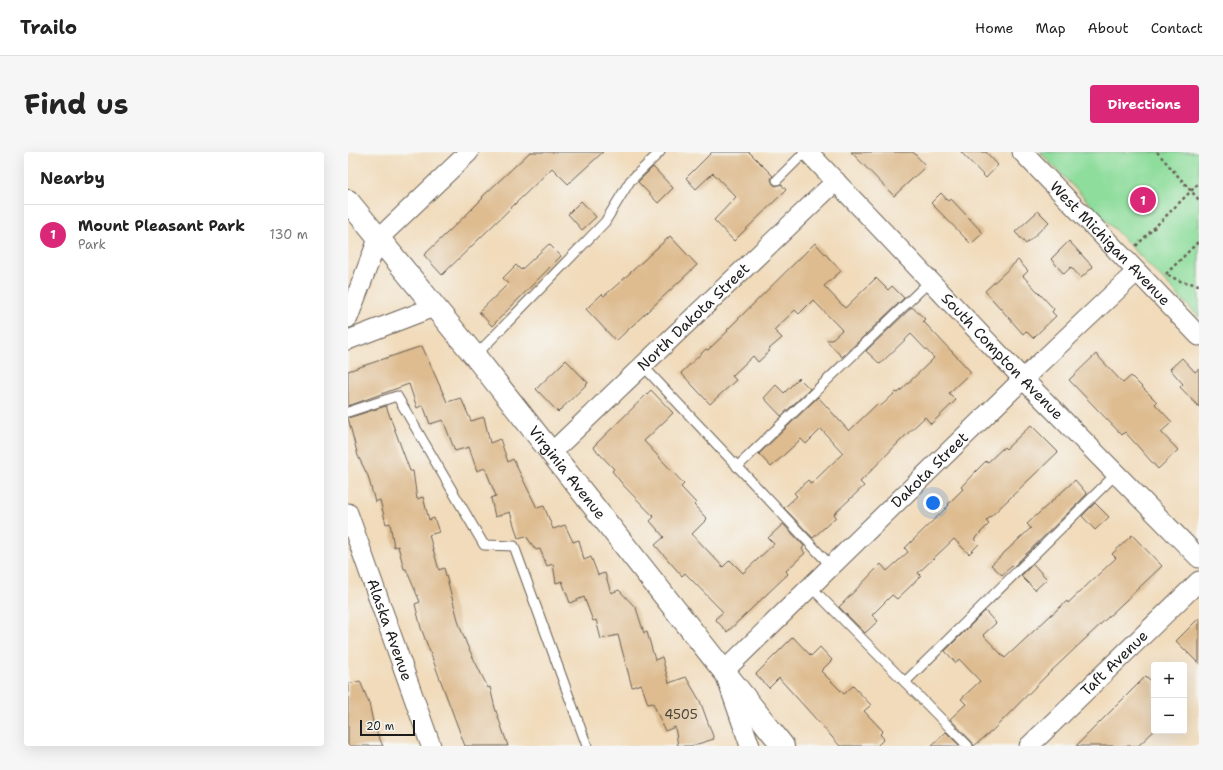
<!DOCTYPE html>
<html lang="en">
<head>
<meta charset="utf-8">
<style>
  :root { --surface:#fff; --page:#f6f6f6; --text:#222; --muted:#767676; --line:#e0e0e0; --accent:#db2777 }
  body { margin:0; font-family:"Shantell Sans",sans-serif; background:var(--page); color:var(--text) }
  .controls { position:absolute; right:12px; bottom:12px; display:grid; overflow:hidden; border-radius:4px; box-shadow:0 4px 16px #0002 }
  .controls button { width:36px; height:36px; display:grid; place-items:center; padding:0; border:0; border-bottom:1px solid var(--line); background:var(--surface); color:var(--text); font:20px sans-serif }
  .scale { position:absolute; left:12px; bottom:10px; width:55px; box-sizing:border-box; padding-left:4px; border:2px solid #1c1c1c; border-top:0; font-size:11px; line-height:14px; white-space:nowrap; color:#1c1c1c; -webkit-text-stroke:3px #f6f6f2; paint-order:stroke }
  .you { position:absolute; left:585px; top:351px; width:14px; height:14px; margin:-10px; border:3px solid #fff; border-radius:50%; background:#1a73e8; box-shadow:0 0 0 6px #1a73e833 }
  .badge { display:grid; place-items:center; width:26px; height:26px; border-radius:50%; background:var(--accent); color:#fff; font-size:13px; font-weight:700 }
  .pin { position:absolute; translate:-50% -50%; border:2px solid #fff; box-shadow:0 1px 4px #0006 }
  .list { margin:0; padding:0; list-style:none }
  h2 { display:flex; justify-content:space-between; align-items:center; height:52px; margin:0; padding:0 16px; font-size:17px }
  h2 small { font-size:13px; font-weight:400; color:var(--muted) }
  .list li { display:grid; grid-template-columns:26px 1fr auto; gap:12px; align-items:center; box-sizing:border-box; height:60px; padding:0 16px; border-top:1px solid var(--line) }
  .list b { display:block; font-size:15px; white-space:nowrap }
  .list p { margin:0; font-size:13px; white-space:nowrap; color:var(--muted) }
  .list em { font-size:13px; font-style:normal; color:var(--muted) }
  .map { position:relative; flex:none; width:851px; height:594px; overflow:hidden; border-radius:4px }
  header { display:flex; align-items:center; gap:24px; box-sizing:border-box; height:56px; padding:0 20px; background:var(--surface); border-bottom:1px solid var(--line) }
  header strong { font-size:19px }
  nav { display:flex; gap:22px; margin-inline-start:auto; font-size:14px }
  .intro { display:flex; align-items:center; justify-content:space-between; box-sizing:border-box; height:96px; padding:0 24px }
  h1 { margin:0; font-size:28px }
  .button { padding:10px 18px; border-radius:4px; background:var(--accent); color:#fff; font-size:14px; font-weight:700 }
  main { display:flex; gap:24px; padding:0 24px }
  aside { flex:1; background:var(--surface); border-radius:4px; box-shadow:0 4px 16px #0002 }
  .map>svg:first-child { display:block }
</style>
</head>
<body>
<header>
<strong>Trailo</strong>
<nav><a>Home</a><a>Map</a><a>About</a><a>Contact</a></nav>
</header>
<div class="intro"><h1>Find us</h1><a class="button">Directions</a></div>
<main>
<aside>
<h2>Nearby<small></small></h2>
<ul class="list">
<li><span class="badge">1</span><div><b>Mount Pleasant Park</b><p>Park</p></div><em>130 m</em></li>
</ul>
</aside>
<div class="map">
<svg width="851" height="594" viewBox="0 0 851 594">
  <rect width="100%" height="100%" fill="#f6f6f2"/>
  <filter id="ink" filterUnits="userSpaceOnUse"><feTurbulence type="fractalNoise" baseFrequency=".025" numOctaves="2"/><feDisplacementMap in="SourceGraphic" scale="8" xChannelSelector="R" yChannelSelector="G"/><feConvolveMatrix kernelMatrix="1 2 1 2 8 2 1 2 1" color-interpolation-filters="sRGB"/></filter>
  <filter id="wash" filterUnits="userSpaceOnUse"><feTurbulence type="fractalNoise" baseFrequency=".012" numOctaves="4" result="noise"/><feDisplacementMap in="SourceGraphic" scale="16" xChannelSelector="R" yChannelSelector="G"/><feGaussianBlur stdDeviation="0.9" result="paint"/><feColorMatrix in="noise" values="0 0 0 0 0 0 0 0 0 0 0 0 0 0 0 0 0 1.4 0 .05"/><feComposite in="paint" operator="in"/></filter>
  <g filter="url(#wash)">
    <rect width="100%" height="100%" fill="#f1dbbb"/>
    <polygon fill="#8edd9c" stroke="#557c5c" points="692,0 851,0 851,165"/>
    <g id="blocks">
      <g fill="#debc90">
        <polygon points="182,0 255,0 220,32 204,16 94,123 76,103 120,61 135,46 134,45"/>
        <polygon points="364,0 401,0 425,24 423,27 425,32 428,34 433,32 438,38 386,89 366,68 388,45 365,21 348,37 338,26"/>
        <polygon points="503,0 565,0 578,14 546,44"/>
        <polygon points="613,0 638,0 650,13 638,26"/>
        <polygon points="305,15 325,36 310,51 290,30"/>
        <polygon points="593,41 600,49 603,47 635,81 623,92 583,51"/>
        <polygon points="233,49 248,65 234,78 220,62"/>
        <polygon points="690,59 701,70 678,92 667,80"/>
        <polygon points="322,84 349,113 268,189 238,157 254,142 256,144 270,132"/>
        <polygon points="721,89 745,115 733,126 723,115 716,122 703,107"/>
        <polygon points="467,91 493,119 476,134 497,156 528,126 540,138 544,134 556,146 494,205 478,188 483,188 494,178 465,148 451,162 447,158 426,178 434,186 420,198 422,199 410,210 405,204 384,224 388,228 362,252 333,221 358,197 360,198 380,179 379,178"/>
        <polygon points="201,92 213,104 144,174 131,160 160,132 155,126 168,113 173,118"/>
        <polygon points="670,108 680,119 675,124 706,157 704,160 708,164 685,186 678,179 675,182 637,139"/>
        <polygon points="564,155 577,167 575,169 623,220 601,241 608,248 583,272 577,265 556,285 512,330 516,334 486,362 488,365 465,386 436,356 449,344 446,341 460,328 463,332 495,301 473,277 458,292 453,287 423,315 411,302 470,245 501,279 530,251 533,254 548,240 550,241 586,206 563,182 532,212 518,199"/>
        <polygon points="74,194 99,250 113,246 123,269 136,265 142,291 152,287 160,310 165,307 189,356 196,354 205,377 217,373 225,390 231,388 236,408 243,405 250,423 257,421 263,441 271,438 288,456 296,481 299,480 307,508 314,505 321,531 338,525 352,549 366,587 343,594 330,594 327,575 317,579 305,551 300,552 293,532 284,535 270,483 253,487 248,468 245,469 236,445 222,451 214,429 208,431 205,412 199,414 192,397 188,398 178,384 170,386 162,360 147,365 143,346 148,344 137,316 129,319 121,295 107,299 95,268 82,272 75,253 69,256 61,232 0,254 0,219"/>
        <polygon points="748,202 775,231 783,224 809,250 807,252 824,270 813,280 830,298 810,317 777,280 774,283 721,228"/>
        <polygon points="834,206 847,220 851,217 851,255 832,235 835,232 822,217"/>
        <polygon points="218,208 240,231 210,260 188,237"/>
        <polygon points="451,226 462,237 433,264 416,246 428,233 436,241"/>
        <polygon points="303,238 325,261 296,289 336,332 333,335 348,351 346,353 359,367 344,382 375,415 382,408 395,421 426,392 420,386 435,372 456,394 454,397 457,401 438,419 440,422 379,480 367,467 375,460 337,421 334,424 307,393 316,385 302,369 306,365 276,334 264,319 266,317 245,295"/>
        <polygon points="38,254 62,319 65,319 69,347 75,345 81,368 86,366 91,380 81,383 91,418 96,416 112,475 119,493 140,536 142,535 147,556 160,594 117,594 73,476 67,452 72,450 58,417 56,417 50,394 46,395 42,371 38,372 32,348 27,350 20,324 10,304 0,266"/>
        <polygon points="683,273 710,300 638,369 641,372 626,387 631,392 621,402 606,387 570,421 573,424 549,447 544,443 524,463 530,469 517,481 491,455 533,412 539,419 560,400 557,396 601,353 600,352 615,337 613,335 628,319 638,309 639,311 656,295 658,297"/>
        <polygon points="727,328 739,342 665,415 664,414 654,423 643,413 683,376 679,372"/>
        <polygon points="747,351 761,365 747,378 734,364"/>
        <polygon points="784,383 814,414 698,524 644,579 626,594 624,590 602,567 618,552 613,547 632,529 611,507 608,511 597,499 637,459 648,471 635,483 657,506 703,463 719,449 720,451 768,406 764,402"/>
        <polygon points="685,412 699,427 687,438 673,424"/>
        <polygon points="851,466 851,512 828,489"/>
        <polygon points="445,485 463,504 472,495 484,508 473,519 496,542 505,534 523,553 516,559 535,579 532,582 536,587 529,594 492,594 431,526 421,536 408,522"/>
        <polygon points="798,524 806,532 806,579 790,594 728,594"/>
        <polygon points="12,529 21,551 26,575 35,594 0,594 0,532"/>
        <polygon points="598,580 612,594 583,594"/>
      </g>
    </g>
  </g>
  <g filter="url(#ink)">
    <use href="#blocks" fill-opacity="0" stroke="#675f54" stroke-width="1"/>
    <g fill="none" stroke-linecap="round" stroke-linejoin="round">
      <g stroke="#675f54" stroke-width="11">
        <g id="service">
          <polyline points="429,28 457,0"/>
          <polyline points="127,204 257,70 282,29 312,0"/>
          <polyline points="295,214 484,415"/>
          <polyline points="0,260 49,244 136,393 166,394 239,594"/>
          <polyline points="389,315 582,129"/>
          <polyline points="463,435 620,594"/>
          <polyline points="557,530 768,322"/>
        </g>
      </g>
      <g stroke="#675f54" stroke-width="21">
        <g id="minor">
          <path id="s1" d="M 460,0 L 675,227 L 851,406"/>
          <path id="s2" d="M 674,0 L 851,184"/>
          <polyline points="0,166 30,87 121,0"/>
          <polyline points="0,188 86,155"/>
          <path id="s3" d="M 203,301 L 488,29"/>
          <path id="s4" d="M 0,361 L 83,594"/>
          <path id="s5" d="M 402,594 L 376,519 L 675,227 L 788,120"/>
          <path id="s6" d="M 681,594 L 851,429"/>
        </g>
      </g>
      <g stroke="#675f54" stroke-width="24">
        <g id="tertiary">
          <path id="s7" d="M 0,49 L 127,204 L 435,594"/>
        </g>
      </g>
      <g stroke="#675f54" stroke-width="2.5" stroke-dasharray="3 3" stroke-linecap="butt">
        <polyline points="809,0 851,48"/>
        <polyline points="788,94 851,31"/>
        <polyline points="818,122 851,89"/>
        <polyline points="820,123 832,129 851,133"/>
      </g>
      <use href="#service" stroke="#fff" stroke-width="9"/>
      <use href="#minor" stroke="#fff" stroke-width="19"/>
      <use href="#tertiary" stroke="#fff" stroke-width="22"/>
    </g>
  </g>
  <g text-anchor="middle" stroke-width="3.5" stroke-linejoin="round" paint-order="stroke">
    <g font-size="13" fill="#4c4439">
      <text x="333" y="567">4505</text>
    </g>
    <g font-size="15" fill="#1c1c1c" stroke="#f6f6f2">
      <text dy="5" stroke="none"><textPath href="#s2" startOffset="127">West Michigan Avenue</textPath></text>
      <text dy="5" stroke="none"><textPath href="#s3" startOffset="197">North Dakota Street</textPath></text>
      <text dy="5" stroke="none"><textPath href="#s1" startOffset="282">South Compton Avenue</textPath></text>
      <text dy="5" stroke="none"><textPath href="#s5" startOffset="367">Dakota Street</textPath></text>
      <text dy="5" stroke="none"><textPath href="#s7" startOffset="349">Virginia Avenue</textPath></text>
      <text dy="5" stroke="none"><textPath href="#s4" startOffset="124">Alaska Avenue</textPath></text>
      <text dy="5" stroke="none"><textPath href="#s6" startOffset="119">Taft Avenue</textPath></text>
    </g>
  </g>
</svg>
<div class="controls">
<button>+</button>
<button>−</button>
</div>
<div class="scale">20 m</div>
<div class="you"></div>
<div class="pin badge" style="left:795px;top:48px">1</div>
</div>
</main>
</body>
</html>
